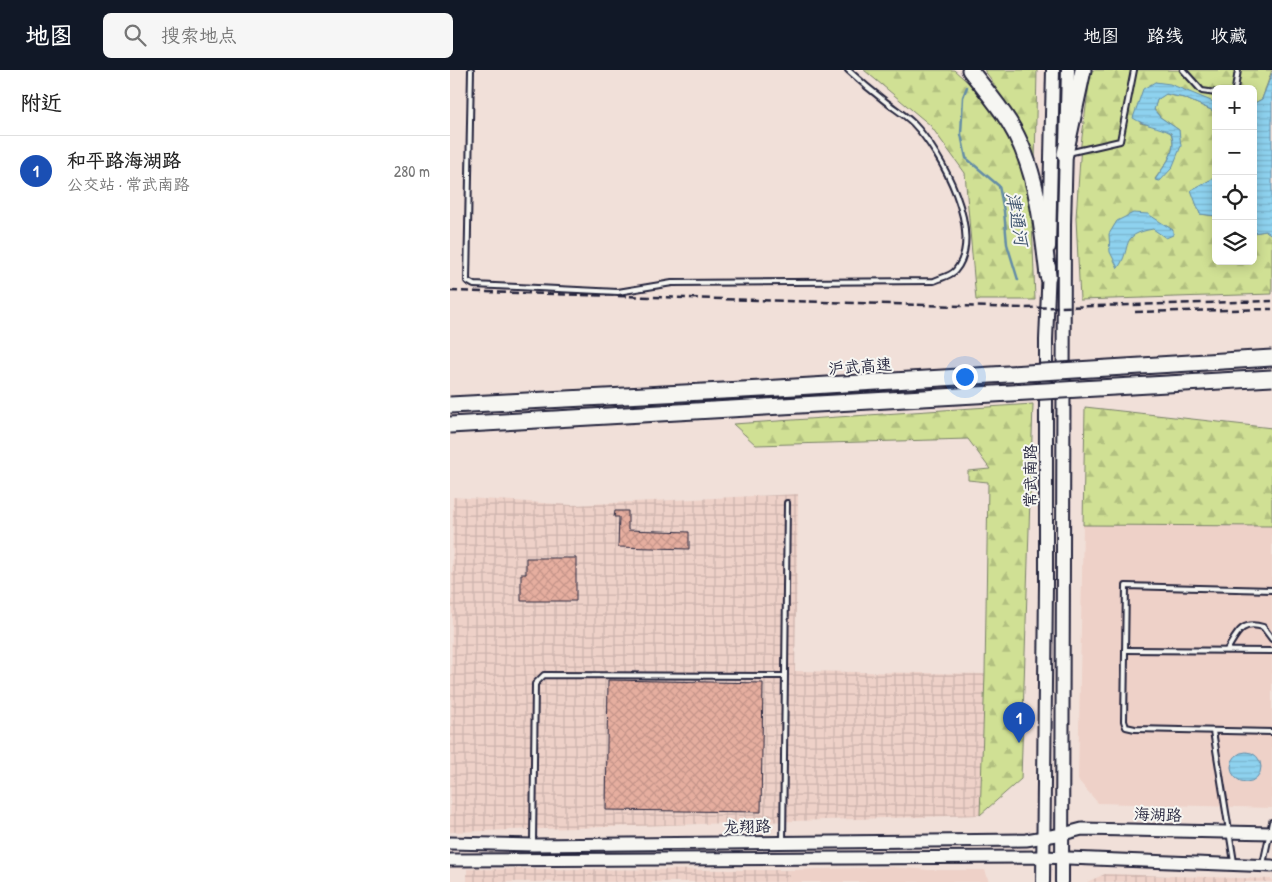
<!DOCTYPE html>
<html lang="zh">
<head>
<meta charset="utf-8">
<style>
  :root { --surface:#fff; --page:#f6f6f6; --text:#222; --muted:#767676; --line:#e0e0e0; --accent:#111827 }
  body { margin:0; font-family:"Patrick Hand","LXGW WenKai TC",sans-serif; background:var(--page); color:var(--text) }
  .controls { position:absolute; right:15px; top:15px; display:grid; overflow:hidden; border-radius:8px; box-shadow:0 2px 12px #0003 }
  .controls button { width:45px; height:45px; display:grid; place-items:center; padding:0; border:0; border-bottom:1px solid var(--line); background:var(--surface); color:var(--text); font:25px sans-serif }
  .you { position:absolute; left:514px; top:306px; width:18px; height:18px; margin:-12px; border:4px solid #fff; border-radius:50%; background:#1a73e8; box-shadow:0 0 0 8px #1a73e833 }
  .badge { display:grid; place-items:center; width:32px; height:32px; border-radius:50%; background:var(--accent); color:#fff; font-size:16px; font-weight:700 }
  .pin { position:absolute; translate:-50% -41px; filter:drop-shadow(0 1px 2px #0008) }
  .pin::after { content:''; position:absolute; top:26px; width:18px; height:15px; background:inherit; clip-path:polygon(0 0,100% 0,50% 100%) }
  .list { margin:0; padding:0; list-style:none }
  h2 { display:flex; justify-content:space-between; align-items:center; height:65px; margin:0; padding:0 20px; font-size:21px }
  h2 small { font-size:16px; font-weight:400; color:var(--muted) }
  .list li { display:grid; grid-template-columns:32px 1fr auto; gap:15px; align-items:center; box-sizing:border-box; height:70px; padding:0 20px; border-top:1px solid var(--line) }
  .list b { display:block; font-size:19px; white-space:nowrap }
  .list p { margin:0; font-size:16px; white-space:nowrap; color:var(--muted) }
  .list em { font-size:16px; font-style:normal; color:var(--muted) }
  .icon { flex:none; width:28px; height:28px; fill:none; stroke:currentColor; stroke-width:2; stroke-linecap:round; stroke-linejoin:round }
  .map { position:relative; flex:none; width:822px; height:812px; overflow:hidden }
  header { display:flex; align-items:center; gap:30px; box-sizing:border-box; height:70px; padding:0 25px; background:var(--accent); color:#fff }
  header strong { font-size:24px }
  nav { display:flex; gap:28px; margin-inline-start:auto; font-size:18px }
  .search { width:350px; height:45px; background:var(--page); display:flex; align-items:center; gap:12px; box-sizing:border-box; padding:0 18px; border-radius:8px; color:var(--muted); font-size:19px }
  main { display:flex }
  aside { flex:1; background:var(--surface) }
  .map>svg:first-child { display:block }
</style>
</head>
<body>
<header>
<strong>地图</strong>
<div class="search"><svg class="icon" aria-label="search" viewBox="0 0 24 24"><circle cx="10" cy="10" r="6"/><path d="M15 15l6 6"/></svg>搜索地点</div>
<nav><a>地图</a><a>路线</a><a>收藏</a></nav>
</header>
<main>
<aside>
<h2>附近<small></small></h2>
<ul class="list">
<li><span class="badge" style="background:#1a4fb4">1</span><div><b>和平路海湖路</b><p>公交站 · 常武南路</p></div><em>280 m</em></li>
</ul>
</aside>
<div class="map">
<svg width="822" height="812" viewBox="0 0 822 812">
  <defs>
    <pattern id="industrial-grid" width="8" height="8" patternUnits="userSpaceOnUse" patternTransform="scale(1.25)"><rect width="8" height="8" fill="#eed1c8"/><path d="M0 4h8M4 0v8" fill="none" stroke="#ccb3ad"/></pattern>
    <pattern id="forest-firs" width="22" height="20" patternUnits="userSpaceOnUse" patternTransform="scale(1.25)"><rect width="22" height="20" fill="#d0e094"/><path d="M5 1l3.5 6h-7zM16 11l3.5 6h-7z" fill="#b2c080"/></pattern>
    <pattern id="water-rules" width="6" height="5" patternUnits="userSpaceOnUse" patternTransform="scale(1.25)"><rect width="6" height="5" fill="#8ed2ef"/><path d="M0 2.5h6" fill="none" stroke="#7ab4ce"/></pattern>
    <pattern id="building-cross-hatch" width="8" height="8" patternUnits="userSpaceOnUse" patternTransform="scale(1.25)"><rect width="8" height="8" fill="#e6ae9f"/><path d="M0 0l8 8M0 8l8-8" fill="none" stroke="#c5958a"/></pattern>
  </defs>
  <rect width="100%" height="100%" fill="#f1e0d9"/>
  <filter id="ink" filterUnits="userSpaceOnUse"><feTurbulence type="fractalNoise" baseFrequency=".02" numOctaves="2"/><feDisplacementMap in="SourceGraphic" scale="10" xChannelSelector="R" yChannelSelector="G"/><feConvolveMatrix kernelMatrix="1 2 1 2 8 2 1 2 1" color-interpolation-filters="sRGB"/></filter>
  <g filter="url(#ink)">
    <g fill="#eed1c8">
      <polygon points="633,455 822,456 822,738 648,733 628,710"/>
      <polygon points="442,797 479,800 535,800 539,812 340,812 339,800"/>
    </g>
    <g fill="url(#industrial-grid)">
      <polygon points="348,424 345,601 535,604 530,745 0,762 3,427 122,435"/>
      <polygon points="17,799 339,800 340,812 17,812"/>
      <polygon points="655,804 822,809 822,812 637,812"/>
    </g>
    <g fill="url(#forest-firs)" stroke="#798168">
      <polygon points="414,0 504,0 523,17 560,65 581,124 585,230 526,230 515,103 480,55"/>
      <polygon points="534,0 587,0 585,93 541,9"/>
      <path d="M 641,0 L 822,0 L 812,29 L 803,34 L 803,19 L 766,19 L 766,33 L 705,12 L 690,53 L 710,57 L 721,63 C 728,82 715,94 705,109 L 722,98 L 729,60 L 710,47 L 704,39 L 707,30 L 715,24 L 734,28 L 766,42 L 766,107 L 742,120 L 750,144 L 766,146 L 766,191 L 803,191 L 803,163 L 816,161 L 822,165 L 822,224 L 630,230 L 626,148 L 631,74 Z"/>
      <polygon points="583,334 571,709 530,745 535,604 538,412 518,410 518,401 540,399 518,369 306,375 283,354"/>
      <polygon points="635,337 822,358 822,456 633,455"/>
    </g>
    <g fill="url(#water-rules)" stroke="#638ca7">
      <polygon points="822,3 822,165 816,161 803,163 803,34 812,29"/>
      <path d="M 705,12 L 720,14 L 766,33 L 766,42 L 734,28 L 716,24 L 707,30 L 704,40 L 710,47 L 729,60 L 731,76 L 722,98 L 710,111 L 705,110 C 715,94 728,82 721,63 C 708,56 695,56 683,48 L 693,19 Z"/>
      <polygon points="766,107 766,146 750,144 741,120"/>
      <path d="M 683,143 L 698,144 L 723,160 L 723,165 L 716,168 L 703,159 C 668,165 683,177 668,198 L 660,182 L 659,164 L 667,151 Z"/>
      <circle cx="796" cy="697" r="15"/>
    </g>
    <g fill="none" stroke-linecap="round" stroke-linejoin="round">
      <polyline stroke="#638ca7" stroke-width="2.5" points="517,17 513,27 511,64 516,88 549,116 554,141 557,174 568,210"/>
    </g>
    <g fill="url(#building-cross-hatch)" stroke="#22223b">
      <polygon points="165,441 178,441 178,460 239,462 239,479 168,477 169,447 164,447"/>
      <polygon points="76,488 126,488 126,531 71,531 71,504 76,504"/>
      <polygon points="158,610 313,613 311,742 156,740"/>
    </g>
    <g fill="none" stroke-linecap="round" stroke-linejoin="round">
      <g stroke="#22223b" stroke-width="8">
        <g id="lane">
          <path d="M 21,0 L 17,211 L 24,215 L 168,222 L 222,213 L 484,211 C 490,208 500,206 505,201 C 536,165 491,82 463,53 C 455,45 445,39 436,32 C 423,22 410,11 398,0"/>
          <polyline points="733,0 752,21 766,23"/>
          <polyline points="785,19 788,0"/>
          <polyline points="618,83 670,71 684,0"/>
          <polyline points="822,520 676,516 674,651 676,657 685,659 822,662"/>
          <polyline points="675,580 822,581"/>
          <path d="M 777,580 C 787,564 791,550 813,557 L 822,569"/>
          <polyline points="763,661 784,792"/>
          <polyline points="83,772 85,614 94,605 334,606"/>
          <polyline points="333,772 337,433"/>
          <polyline points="813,794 822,752"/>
        </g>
      </g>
      <g stroke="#22223b" stroke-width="15">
        <g id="secondary">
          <polyline points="0,773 83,775 576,770 613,764 632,759 822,763"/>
          <polyline points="0,790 593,787 822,796"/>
        </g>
      </g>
      <g stroke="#22223b" stroke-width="16">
        <g id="primary">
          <polyline points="599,177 603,0"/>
          <polyline points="593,812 596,514 596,270 599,197"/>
          <polyline points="612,812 614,154 618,0"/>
        </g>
      </g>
      <g stroke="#22223b" stroke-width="19">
        <g id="highway">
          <path d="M 520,0 C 533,17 547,33 559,52 C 587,97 592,154 598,206"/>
          <polyline points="615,84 633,0"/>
        </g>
      </g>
      <use href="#lane" stroke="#f6f6f2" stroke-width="4"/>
      <use href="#secondary" stroke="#f6f6f2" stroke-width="11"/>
      <use href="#primary" stroke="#f6f6f2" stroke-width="12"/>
      <use href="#highway" stroke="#f6f6f2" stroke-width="15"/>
      <g stroke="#22223b" stroke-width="2.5" stroke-dasharray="8 4" stroke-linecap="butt">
        <polyline points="0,221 576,238 822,231"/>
        <polyline points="685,242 822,239"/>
      </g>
      <g stroke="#22223b" stroke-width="19" stroke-linecap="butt">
        <g id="highway-bridge">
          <polyline points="0,335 312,319 822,288"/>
          <polyline points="0,355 822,308"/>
        </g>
      </g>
      <use href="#highway-bridge" stroke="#f6f6f2" stroke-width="15"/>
    </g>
  </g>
  <g text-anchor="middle" stroke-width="4" stroke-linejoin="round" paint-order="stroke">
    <g font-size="16" fill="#22223b" stroke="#f6f6f2">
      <text transform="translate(410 296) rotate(-4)" y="6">沪武高速</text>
      <text transform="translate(580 406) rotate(-90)" y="6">常武南路</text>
      <text transform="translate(708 744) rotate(2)" y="6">海湖路</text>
      <text transform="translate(297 756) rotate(-1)" y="6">龙翔路</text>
    </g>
    <g font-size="18" font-style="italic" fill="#425771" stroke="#f6f6f2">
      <text transform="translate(567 149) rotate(80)" y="6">津通河</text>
    </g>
  </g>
</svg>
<div class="controls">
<button>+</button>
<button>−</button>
<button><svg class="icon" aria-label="locate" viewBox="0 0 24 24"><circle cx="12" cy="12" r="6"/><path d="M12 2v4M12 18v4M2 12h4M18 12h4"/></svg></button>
<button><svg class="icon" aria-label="layers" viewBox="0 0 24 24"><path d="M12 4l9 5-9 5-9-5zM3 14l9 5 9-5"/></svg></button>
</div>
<div class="you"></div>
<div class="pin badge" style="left:569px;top:673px;background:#1a4fb4">1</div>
</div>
</main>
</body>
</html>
